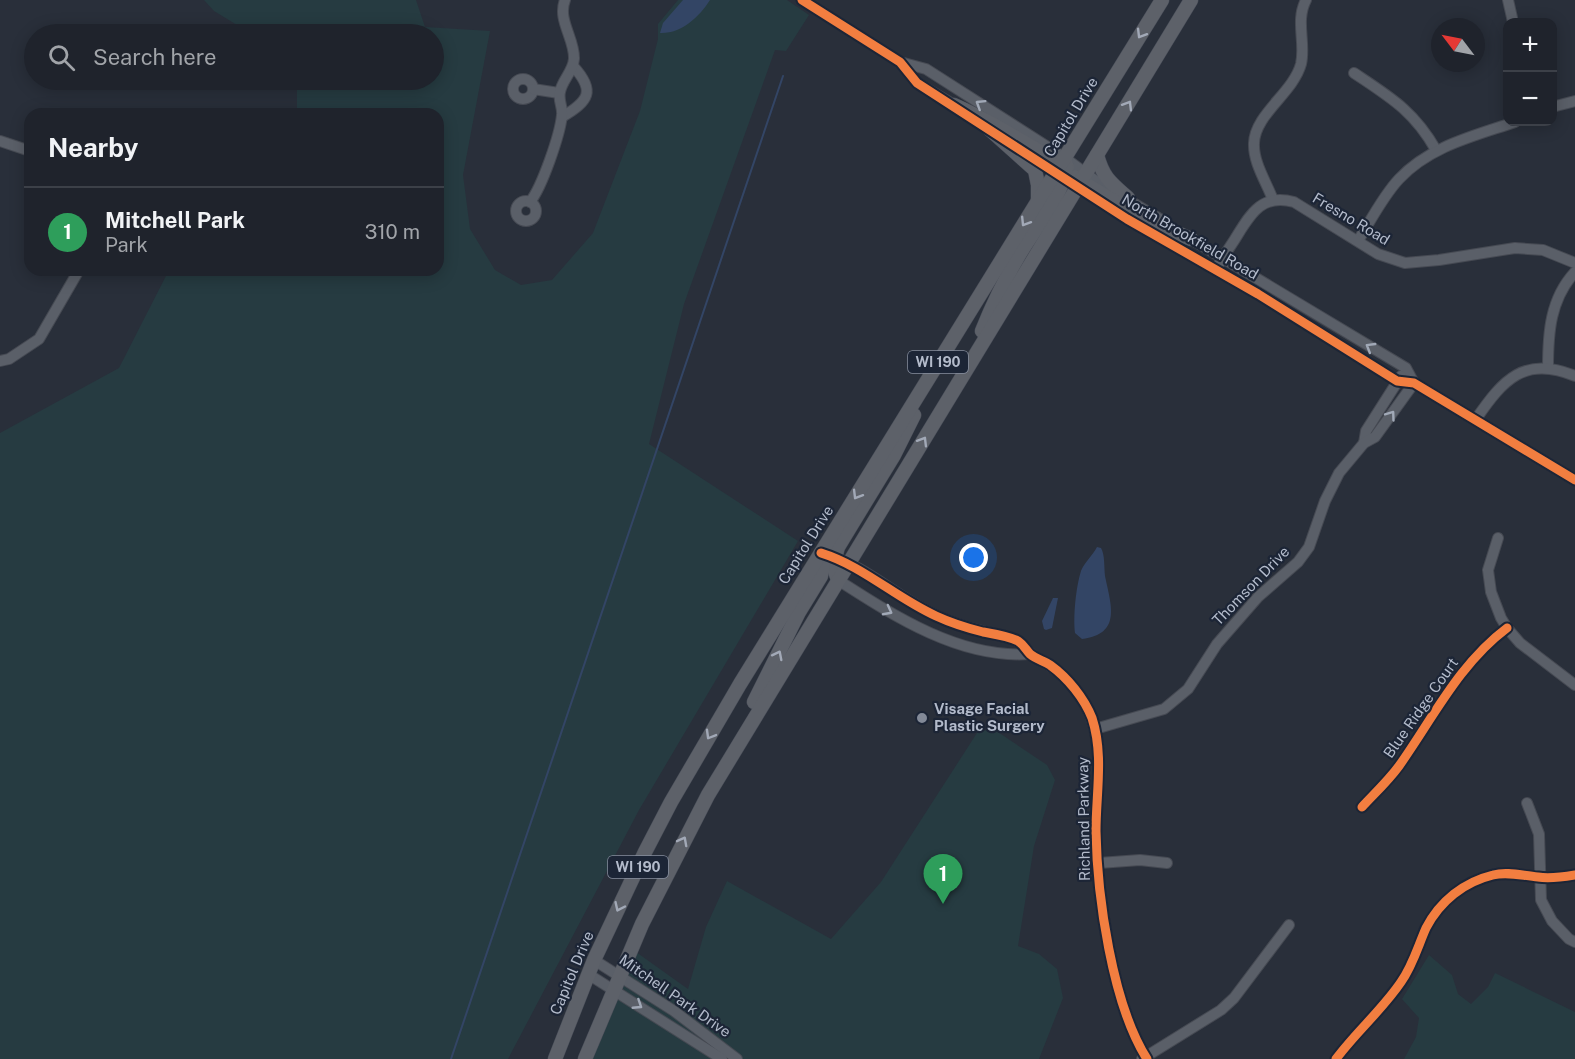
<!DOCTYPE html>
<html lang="en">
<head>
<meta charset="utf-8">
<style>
  :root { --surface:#1f232c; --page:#2c2f38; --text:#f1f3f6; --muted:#a1a4a9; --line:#3c4048; --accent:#838a98 }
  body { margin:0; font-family:"Public Sans",sans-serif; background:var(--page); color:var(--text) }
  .controls { position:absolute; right:18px; top:18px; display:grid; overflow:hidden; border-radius:12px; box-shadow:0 3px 15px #0003 }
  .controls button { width:54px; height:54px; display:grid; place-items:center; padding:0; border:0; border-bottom:2px solid var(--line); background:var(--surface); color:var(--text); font:30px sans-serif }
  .compass { position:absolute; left:1431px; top:18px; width:54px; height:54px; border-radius:50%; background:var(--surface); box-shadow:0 3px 15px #0003; rotate:302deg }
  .you { position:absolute; left:974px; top:558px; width:21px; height:21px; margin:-15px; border:4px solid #fff; border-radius:50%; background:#1a73e8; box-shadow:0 0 0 9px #1a73e833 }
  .badge { display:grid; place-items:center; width:39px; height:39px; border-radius:50%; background:var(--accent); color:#fff; font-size:20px; font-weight:700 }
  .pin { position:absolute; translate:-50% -50px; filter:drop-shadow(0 2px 3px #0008) }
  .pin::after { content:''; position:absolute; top:32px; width:21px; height:18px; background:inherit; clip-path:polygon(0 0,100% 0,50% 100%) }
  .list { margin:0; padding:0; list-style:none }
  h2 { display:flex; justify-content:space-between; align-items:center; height:78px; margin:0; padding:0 24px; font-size:26px }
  h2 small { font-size:20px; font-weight:400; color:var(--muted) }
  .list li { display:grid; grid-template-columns:39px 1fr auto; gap:18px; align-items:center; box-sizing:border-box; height:90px; padding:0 24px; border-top:2px solid var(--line) }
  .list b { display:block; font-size:22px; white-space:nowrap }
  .list p { margin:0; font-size:20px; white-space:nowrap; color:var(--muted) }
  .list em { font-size:20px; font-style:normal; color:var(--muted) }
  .icon { flex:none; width:33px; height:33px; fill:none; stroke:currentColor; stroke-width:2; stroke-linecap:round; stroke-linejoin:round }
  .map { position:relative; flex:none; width:1575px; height:1059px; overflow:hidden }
  .search { position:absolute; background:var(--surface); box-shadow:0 3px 15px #0003; left:24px; top:24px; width:420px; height:66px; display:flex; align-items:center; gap:15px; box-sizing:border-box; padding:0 21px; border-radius:33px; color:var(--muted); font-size:22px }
  .panel { position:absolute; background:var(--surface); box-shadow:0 3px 15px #0003; left:24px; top:108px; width:420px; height:168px; border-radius:18px }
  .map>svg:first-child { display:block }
</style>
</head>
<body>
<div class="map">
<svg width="1575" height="1059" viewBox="0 0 1575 1059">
  <rect width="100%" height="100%" fill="#292f3a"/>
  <g fill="#263b41">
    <polygon points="204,0 416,0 425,27 490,31 463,175 470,229 495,270 521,285 552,280 593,233 640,111 658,39 658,24 678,0 787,0 809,15 786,51 775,50 684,304 649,444 798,541 639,810 508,1059 0,1059 0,433 119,368 169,270 438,270 438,114 295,114 297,112 297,80 434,80 434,34 289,34 237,25 214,11"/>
    <polygon points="992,728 1047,765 1055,780 1034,846 1018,946 1039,954 1057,969 1063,998 1039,1059 592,1059 636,952 688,989 706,927 727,881 831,939 881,882 977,733"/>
    <polygon points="1429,955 1452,975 1458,994 1471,1004 1488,987 1495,973 1575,1012 1575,1059 1404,1059 1416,1037 1419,1018 1402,999"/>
  </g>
  <g fill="#334565">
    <path d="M 683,0 L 710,0 C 699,17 681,34 660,33 L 663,23 Z"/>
    <path d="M 1097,547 L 1101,548 C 1105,555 1104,567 1105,576 C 1111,605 1122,634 1082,639 L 1075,633 C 1073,616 1076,587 1081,571 C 1084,563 1093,555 1097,547 Z"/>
    <polygon points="1053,598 1058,598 1052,628 1046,630 1044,629 1042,621"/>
  </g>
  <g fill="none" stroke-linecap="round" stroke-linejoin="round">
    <polyline stroke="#334565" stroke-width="2" points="451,1059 783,76"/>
    <g stroke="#464a53" stroke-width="12">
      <g id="minor">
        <polyline points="802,0 900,62 917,83 959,108"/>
        <polyline points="1508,0 1513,22"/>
        <polyline points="900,62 926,69 1065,158 1096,181 1165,222"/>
        <path d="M 1354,73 C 1390,97 1414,111 1436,150"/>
        <circle cx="523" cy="89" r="10"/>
        <polyline points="533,89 559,93"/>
        <polyline points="1552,107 1575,101"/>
        <path d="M 562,117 C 589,101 596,91 573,66"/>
        <polyline points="0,141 30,151"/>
        <polyline points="1012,143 1127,219 1258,294 1397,381 1414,383 1575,480"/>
        <path d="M 1273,200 C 1267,183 1253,163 1254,143 C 1255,114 1293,93 1301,64 C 1306,43 1295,21 1306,0"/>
        <circle cx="526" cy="211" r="10"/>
        <path d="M 530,202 C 542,187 560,135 562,115 C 563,107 558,101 560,92 C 562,80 573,72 574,59 C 575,39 557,20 565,0"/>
        <polyline points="1186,236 1406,368 1414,383"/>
        <path d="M 1358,241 C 1371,220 1383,196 1399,179 C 1430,146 1474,136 1515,122"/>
        <path d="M 1219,264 C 1224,255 1230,247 1235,239 C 1250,215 1261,193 1294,202 L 1378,254 L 1405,263 L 1439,260 L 1515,248 L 1543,250 L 1575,263"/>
        <polyline points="0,361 9,359 39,339 79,270"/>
        <path d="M 1548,368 C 1548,333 1550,299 1575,272"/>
        <path d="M 1476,419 C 1503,380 1524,355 1575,376"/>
        <polyline points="1364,443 1366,431 1401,376"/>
        <polyline points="1498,538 1488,570 1491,592 1501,618 1507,628 1520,643 1575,685"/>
        <path d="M 828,555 C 867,567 898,598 935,615 C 951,623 969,628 986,632 C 996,635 1008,636 1017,641 C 1023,644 1025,649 1030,653 C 1035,658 1043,661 1049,665 C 1067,677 1084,697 1091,717 C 1105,754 1096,792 1096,830 C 1097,895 1112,1004 1147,1059"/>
        <path d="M 835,575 L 838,580 C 894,616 960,659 1030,654"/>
        <polyline points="1095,729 1164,709 1188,689 1217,644 1258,597 1298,562 1309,547 1325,501 1339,473 1364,443 1375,437 1414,383"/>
        <polyline points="1527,803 1539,834 1541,900 1552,921 1569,939 1575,942"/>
        <path d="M 1362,807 C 1374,794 1388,781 1399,766 C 1433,718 1459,664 1507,628"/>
        <polyline points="1099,863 1140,860 1167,863"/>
        <polyline points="594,960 674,1011 737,1059"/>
        <polyline points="588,974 722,1059"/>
        <polyline points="1142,1059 1221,1010 1234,998 1289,925"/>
        <path d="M 1336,1059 C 1356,1032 1382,1010 1401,982 C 1413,965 1418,946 1426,928 C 1440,901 1464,882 1493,875 C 1508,871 1523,876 1538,877 C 1550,879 1563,877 1575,875"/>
      </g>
    </g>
    <g stroke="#474c57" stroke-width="15">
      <g id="major">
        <path d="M 954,105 C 995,123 1029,147 1067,167"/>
        <polyline points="987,127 1035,170 1038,185 1038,202"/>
        <path d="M 1097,155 C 1103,178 1111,183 1128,198"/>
        <polyline points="1074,177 1136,215 1191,239"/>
        <path d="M 982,331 C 992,306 1004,281 1018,257 C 1031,233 1072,186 1065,159"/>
        <polyline points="838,580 833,565 838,547 894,455 914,415"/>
        <polyline points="754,702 799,612 821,576 823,566 821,553"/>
        <polyline points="555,1059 594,960 645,852 671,802 740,684 1162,0"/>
        <polyline points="585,1059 642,924 708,795 1191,0"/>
      </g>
    </g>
    <use href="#minor" stroke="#5a5f68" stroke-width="10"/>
    <use href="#major" stroke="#5d6169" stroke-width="14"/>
    <g stroke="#1c2536" stroke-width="13">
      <g id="cycleway">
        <polyline points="802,0 900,62 917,83 1127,219 1258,294 1397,381 1414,383 1575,480"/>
        <path d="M 821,553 C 863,566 896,598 936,616 C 951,623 967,628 983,632 C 994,634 1008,636 1018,641 C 1024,645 1026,650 1030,654 C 1036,659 1044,661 1050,665 C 1068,678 1084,698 1092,718 C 1104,755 1096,793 1096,831 C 1097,895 1112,1004 1147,1059"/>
        <path d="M 1362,807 C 1374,794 1388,781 1399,766 C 1433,718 1459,664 1507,628"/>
        <path d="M 1336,1059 C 1356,1032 1382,1010 1401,982 C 1413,965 1418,946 1426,928 C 1440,901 1464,882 1493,875 C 1508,871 1523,876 1538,877 C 1550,879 1563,877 1575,875"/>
      </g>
    </g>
    <use href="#cycleway" stroke="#f27e40" stroke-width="9"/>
  </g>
  <defs><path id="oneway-chevron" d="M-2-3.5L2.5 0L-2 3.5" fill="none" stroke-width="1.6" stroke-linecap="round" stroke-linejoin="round" transform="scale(1.5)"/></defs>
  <g stroke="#a2a9b7">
    <use href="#oneway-chevron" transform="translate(1141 34) rotate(121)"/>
    <use href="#oneway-chevron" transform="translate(1128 105) rotate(-59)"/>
    <use href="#oneway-chevron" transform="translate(1025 222) rotate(122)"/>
    <use href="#oneway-chevron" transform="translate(923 441) rotate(-59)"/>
    <use href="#oneway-chevron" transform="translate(857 495) rotate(121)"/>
    <use href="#oneway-chevron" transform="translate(778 655) rotate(-63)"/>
    <use href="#oneway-chevron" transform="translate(710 735) rotate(120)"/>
    <use href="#oneway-chevron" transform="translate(683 841) rotate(-62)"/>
    <use href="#oneway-chevron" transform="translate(619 907) rotate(115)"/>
  </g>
  <g stroke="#a1a9b7">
    <use href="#oneway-chevron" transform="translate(980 104) rotate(-148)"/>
    <use href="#oneway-chevron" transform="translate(1370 347) rotate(-149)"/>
    <use href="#oneway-chevron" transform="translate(1391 415) rotate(-54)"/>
    <use href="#oneway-chevron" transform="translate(888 611) rotate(28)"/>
    <use href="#oneway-chevron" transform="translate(638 1005) rotate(33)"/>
  </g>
  <circle fill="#838a98" stroke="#1c2536" stroke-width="2" cx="922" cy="718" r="6"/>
  <g text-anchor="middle" stroke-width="4.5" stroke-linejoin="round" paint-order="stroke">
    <g fill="#1c2536" stroke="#868e9e" stroke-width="1.5">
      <rect x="908" y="351" width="60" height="22" rx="4.5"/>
      <rect x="608" y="856" width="60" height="22" rx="4.5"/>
    </g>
    <g font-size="14" font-weight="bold" fill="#b3bbcb">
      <text x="938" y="367">WI 190</text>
      <text x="638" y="872">WI 190</text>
    </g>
    <g font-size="15" fill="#b3bbcb" stroke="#1c2536">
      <text transform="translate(1071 117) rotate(-59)" y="5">Capitol Drive</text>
      <text transform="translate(1351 219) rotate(31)" y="5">Fresno Road</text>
      <text transform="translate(1190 237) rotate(30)" y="5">North Brookfield Road</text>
      <text transform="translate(806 545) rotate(-58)" y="5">Capitol Drive</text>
      <text transform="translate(1251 586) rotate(-46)" y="5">Thomson Drive</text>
      <text transform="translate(1421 708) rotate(-55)" y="5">Blue Ridge Court</text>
      <text transform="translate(1084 819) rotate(-91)" y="5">Richland Parkway</text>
      <text transform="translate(572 973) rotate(-67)" y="5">Capitol Drive</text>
      <text transform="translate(675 996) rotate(35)" y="5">Mitchell Park Drive</text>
    </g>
    <g font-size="15" font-weight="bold" fill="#b3bbcb" stroke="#1c2536" text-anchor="start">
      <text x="934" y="714">Visage Facial<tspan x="934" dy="17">Plastic Surgery</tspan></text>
    </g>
  </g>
</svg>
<div class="controls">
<button>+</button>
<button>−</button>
</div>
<svg class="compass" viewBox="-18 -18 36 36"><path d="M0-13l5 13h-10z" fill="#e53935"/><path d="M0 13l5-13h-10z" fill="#a1a4a9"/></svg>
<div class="you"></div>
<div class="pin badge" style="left:943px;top:904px;background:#2e9e5b">1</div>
<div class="search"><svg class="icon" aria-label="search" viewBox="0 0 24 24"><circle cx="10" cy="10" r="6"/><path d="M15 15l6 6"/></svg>Search here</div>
<section class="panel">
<h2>Nearby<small></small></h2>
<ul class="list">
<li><span class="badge" style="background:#2e9e5b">1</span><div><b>Mitchell Park</b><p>Park</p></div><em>310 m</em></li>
</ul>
</section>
</div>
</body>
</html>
